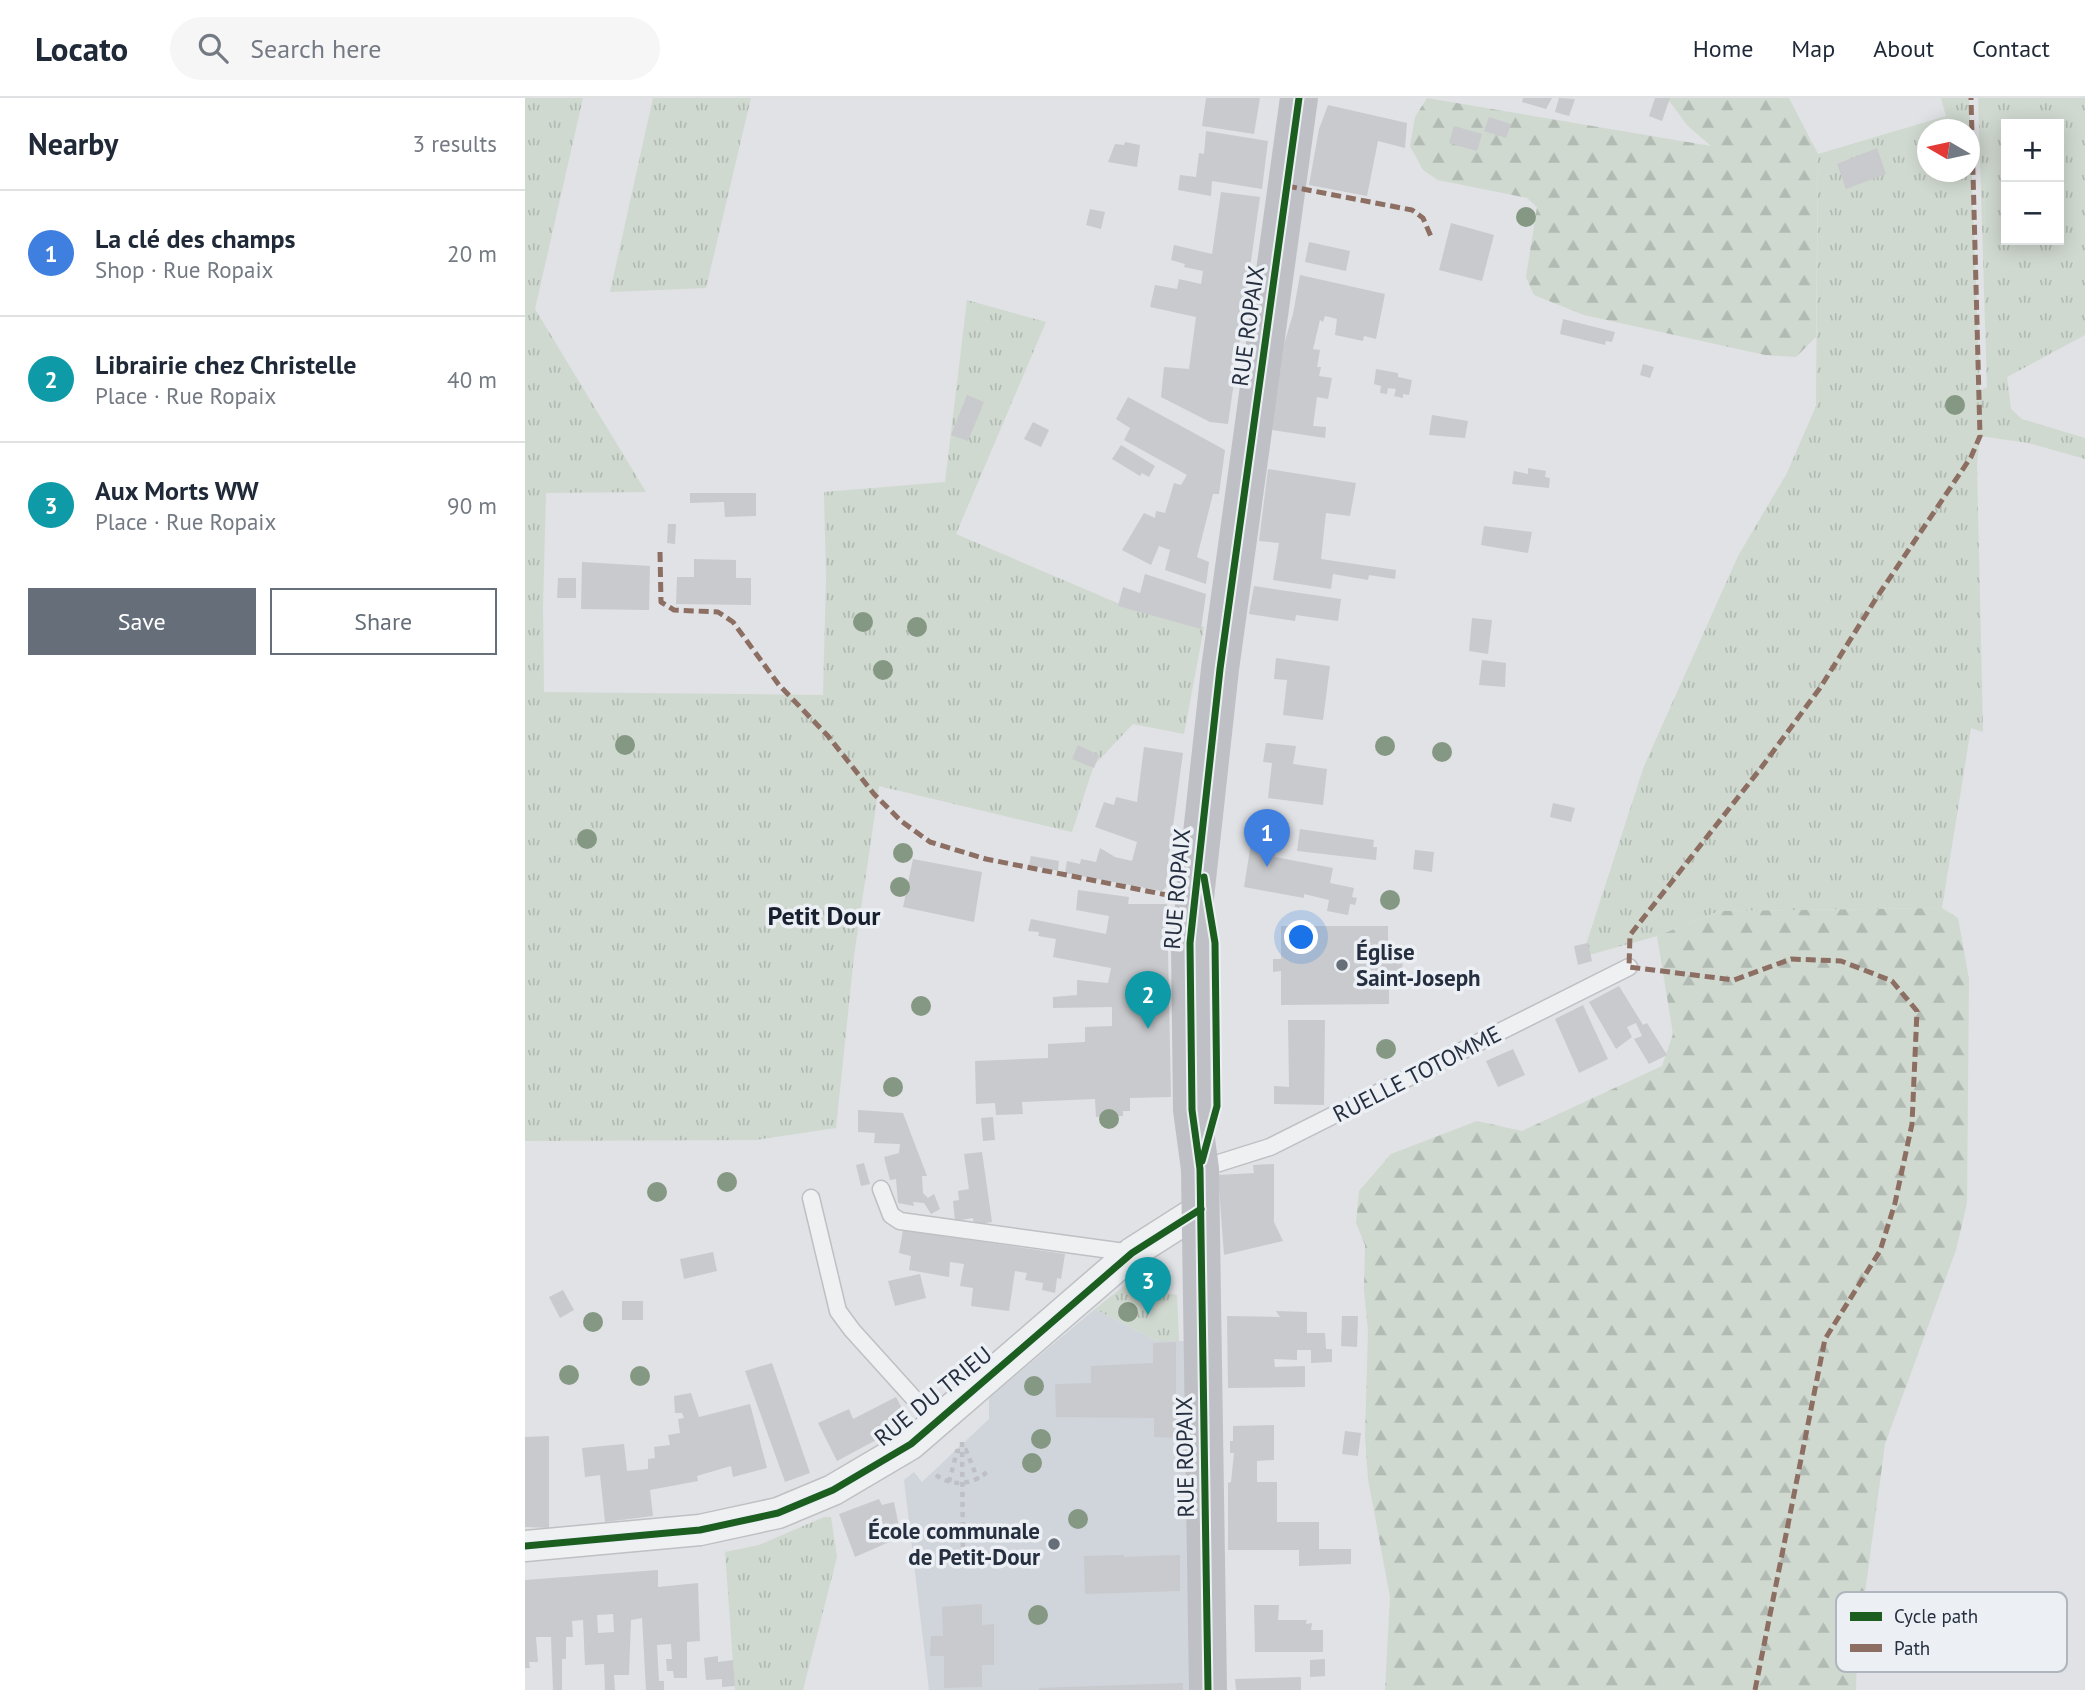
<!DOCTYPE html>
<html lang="en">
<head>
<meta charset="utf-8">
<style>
  :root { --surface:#fff; --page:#f6f6f7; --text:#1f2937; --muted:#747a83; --line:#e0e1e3; --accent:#666e79 }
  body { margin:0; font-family:"PT Sans",sans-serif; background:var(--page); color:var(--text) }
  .controls { position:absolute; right:21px; top:21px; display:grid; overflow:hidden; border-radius:0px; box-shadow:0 4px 18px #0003 }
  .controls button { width:63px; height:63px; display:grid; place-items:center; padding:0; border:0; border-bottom:2px solid var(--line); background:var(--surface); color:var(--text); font:35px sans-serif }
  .compass { position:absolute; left:1392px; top:21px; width:63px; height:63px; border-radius:50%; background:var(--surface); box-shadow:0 4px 18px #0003; rotate:279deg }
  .you { position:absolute; left:777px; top:840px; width:24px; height:24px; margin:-18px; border:5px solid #fff; border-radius:50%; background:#1a73e8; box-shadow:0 0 0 10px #1a73e833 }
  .badge { display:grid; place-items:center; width:46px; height:46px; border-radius:50%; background:var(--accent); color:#fff; font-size:23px; font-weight:700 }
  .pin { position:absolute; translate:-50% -58px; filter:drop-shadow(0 2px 4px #0008) }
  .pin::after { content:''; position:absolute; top:37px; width:24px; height:21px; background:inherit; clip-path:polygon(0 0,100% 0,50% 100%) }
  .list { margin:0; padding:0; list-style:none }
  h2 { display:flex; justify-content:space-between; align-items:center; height:91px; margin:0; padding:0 28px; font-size:30px }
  h2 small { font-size:23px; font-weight:400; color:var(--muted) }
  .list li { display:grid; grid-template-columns:46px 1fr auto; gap:21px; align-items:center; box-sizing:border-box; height:126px; padding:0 28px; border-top:2px solid var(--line) }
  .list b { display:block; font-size:26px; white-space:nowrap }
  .list p { margin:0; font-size:23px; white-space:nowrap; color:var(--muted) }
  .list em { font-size:23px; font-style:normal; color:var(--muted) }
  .actions { display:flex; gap:14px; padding:21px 28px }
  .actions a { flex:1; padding:16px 0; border:2px solid var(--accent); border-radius:0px; text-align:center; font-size:24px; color:var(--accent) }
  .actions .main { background:var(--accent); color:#fff }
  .icon { flex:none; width:38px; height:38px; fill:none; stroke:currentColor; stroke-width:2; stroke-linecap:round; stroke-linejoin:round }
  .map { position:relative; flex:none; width:1560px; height:1592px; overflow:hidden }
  header { display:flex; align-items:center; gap:42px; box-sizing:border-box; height:98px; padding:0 35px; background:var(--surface); border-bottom:2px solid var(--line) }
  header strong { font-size:33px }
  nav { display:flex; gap:38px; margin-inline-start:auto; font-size:24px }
  .search { width:490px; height:63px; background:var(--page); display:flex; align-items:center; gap:18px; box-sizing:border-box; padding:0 24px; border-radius:38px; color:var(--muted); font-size:26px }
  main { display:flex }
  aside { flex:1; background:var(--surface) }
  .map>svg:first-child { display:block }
</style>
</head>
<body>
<header>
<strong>Locato</strong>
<div class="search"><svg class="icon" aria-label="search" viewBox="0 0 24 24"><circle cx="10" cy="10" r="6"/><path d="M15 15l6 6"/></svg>Search here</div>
<nav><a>Home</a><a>Map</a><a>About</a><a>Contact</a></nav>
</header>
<main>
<aside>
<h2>Nearby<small>3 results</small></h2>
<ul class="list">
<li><span class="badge" style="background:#3f7fe0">1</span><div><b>La clé des champs</b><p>Shop · Rue Ropaix</p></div><em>20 m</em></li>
<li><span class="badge" style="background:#0f9aa8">2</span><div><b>Librairie chez Christelle</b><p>Place · Rue Ropaix</p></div><em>40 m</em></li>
<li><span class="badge" style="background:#0f9aa8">3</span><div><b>Aux Morts WW</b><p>Place · Rue Ropaix</p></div><em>90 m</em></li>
</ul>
<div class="actions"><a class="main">Save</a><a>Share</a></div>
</aside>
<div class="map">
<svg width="1560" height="1592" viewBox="0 0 1560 1592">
  <defs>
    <pattern id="grass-tufts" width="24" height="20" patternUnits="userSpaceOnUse" patternTransform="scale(1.75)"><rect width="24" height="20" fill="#d0d9cf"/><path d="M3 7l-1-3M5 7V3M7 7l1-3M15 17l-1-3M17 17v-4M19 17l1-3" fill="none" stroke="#b2bbb3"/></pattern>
    <pattern id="forest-firs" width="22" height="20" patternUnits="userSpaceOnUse" patternTransform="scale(1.75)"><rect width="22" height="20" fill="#d0d9cf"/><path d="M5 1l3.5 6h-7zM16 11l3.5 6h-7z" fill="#b2bbb3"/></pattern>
  </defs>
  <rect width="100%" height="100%" fill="#e0e2e5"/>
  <polygon fill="#d0d5dc" points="570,1211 632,1243 668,1243 673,1592 404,1592 379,1382 389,1374 397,1384 464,1321 464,1300"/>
  <g fill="url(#grass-tufts)" fill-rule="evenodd">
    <polygon points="0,0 58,0 10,211 121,394 21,395 18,510 19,594 298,597 301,480 299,394 420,384 442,202 521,224 431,436 597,507 679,529 659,636 608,626 569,667 547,734 354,688 329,858 311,1030 231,1042 0,1043"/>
    <polygon points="128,0 226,0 181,190 85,194"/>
    <path d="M 1416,0 L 1444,0 L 1455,293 L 1462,289 L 1453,0 L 1560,0 L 1560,237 L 1482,279 L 1486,311 L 1497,321 L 1560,340 L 1560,361 L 1503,345 L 1455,338 L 1452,367 L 1458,634 L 1446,630 L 1417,810 L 1195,813 L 1132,838 L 1057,859 L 1119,668 L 1213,458 L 1262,375 L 1291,308 L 1293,56 L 1421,18 ZM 1481,26 L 1534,26 L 1534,142 L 1481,142 ZM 1402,32 L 1444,32 L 1444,74 L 1402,74 Z"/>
    <polygon points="603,1185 652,1197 654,1243 632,1243 570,1211"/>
    <polygon points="299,1419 306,1419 312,1459 278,1592 210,1592 200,1454 234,1447"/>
  </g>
  <g fill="url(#forest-firs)">
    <polygon points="902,0 1186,48 1162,27 1142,0 1264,0 1293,56 1291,239 1271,259 1240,257 1059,217 1009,197 1001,179 1012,109 1002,100 913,82 898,72 885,48 890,19"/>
    <polygon points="1417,810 1433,820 1444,881 1442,1105 1431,1152 1360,1346 1332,1554 1331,1592 860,1592 865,1499 843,1381 840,1339 843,1233 839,1192 840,1147 831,1125 834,1093 866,1056 952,1023 997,1033 1137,968 1148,936 1132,838 1195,813"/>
  </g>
  <g fill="#c8cacd" fill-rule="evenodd">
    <polygon points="681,0 735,0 729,36 677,28"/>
    <polygon points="998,0 1027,0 1021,11 997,4"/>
    <polygon points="1034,0 1050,1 1044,18 1030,14"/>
    <polygon points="1130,0 1145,0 1137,23 1124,18"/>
    <polygon points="803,7 882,25 880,50 853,43 842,98 784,87 794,31"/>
    <polygon points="964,19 986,26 981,40 959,33"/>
    <polygon points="929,28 957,36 952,53 924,45"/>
    <polygon points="681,33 743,43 737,91 687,83 686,98 653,92 655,77 671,79 674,55 679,56"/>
    <polygon points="600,44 615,47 612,69 583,64 590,46 599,47"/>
    <polygon points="1352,50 1361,76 1321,91 1312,66"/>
    <polygon points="696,94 735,99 703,326 685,324 636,299 639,269 664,271 671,219 625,209 630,187 652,191 654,181 676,186 678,173 659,169 660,166 646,162 649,147 687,156"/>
    <polygon points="565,111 580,114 576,131 561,127"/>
    <polygon points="926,125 969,137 957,183 914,172"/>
    <polygon points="784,144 825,153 821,173 780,164"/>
    <polygon points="775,177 860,196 851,241 839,238 838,243 810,237 812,221 800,218 798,224 795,222 788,251 795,252 792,269 796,269 794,278 807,280 803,301 792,299 788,328 801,329 800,340 747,332 759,246 768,216"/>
    <polygon points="1038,221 1090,234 1087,244 1081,243 1080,247 1035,236"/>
    <polygon points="1118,266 1129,269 1125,280 1115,277"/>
    <polygon points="851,271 873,275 873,279 887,282 884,297 878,296 878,300 869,298 871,291 863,290 862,296 855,295 856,288 849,286"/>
    <polygon points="442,297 459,304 443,343 426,337"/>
    <polygon points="603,299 700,352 694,396 688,396 672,459 684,464 681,486 640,472 645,452 634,448 626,467 597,452 619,415 630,420 631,413 640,415 649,385 656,387 662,377 599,342 605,330 591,321"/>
    <polygon points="907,317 943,323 940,340 904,337"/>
    <polygon points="508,324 524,332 516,349 499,341"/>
    <polygon points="596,347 630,368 624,379 617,375 615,378 587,361"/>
    <polygon points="1003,370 1021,373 1020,379 1025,380 1024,390 987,386 989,373 1003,376"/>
    <polygon points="743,371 831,385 825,418 801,415 796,461 871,472 870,481 844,477 843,482 808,476 806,491 748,482 754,445 734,443"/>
    <polygon points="165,395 231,395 231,418 200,419 199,404 165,405"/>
    <polygon points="143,426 151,426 150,446 142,445"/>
    <polygon points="959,428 1007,434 1003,455 956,447"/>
    <polygon points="169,461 211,462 211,480 226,480 226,507 151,506 152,479 169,479"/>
    <polygon points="57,464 125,468 124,512 56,511"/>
    <polygon points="620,476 681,496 676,531 593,508 598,489 615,495"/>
    <polygon points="33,480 51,480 51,500 32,500"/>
    <polygon points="729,488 816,501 813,523 771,517 770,523 724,516"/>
    <polygon points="947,520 967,522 963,556 944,553"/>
    <polygon points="751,560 805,568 798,622 758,617 762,582 749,581"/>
    <polygon points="957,562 981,565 980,589 954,587"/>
    <polygon points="741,645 771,648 768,666 802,671 798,707 743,700 747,665 738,664"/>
    <polygon points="553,647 574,657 569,670 547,661"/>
    <polygon points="619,649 658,655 642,772 642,788 637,793 540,775 542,763 555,766 556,761 571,764 575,750 590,759 607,763 612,744 570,729 579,704 589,707 591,699 612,704"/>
    <polygon points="1028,705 1050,710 1046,724 1025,719"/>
    <polygon points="775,731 849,742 848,749 852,749 851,762 772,753"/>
    <polygon points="726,745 751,750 750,759 808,770 805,785 829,790 827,799 832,800 830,807 825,806 823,817 802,813 804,802 779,796 779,800 719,789"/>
    <polygon points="890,752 909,754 907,774 888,771"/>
    <polygon points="506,758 534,763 533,773 504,767"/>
    <polygon points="388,761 457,774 449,824 378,809"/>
    <polygon points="553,792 604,799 603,806 642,806 646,999 605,1000 605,1013 598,1013 598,1018 571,1019 570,1001 497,1004 498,1016 471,1017 470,1005 451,1006 450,963 523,960 523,946 560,944 560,929 587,928 587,909 528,910 528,899 552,897 552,882 583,885 586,870 528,859 531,841 513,838 514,834 503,833 506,821 581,836 584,818 551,812"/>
    <polygon points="756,828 863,828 863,849 877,858 878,876 864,884 864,906 756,907 756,873 748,874 748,861 756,861"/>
    <polygon points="1063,845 1067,863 1053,867 1049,848"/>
    <polygon points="1094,888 1118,927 1122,925 1142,957 1124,966 1109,941 1117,938 1111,925 1102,929 1107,939 1091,951 1064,904"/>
    <polygon points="1058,907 1083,961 1054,975 1030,921"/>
    <polygon points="763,922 800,922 799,1007 749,1006 749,988 764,989"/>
    <polygon points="988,951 1000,977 973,989 961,963"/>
    <polygon points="333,1012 378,1015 402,1078 397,1078 398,1095 403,1100 409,1096 415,1111 406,1116 399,1105 388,1104 389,1108 373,1105 371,1081 365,1082 359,1059 374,1055 375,1046 349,1045 350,1035 333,1034"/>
    <polygon points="468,1019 470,1042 458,1043 456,1020"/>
    <polygon points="457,1054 467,1124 449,1127 448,1120 430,1123 428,1103 434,1102 433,1093 444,1091 439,1056"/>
    <polygon points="339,1065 345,1086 336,1088 331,1067"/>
    <polygon points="749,1066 749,1124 758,1143 699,1157 693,1077 729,1075 728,1067"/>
    <polygon points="378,1132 540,1156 536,1181 532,1180 530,1195 517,1192 518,1185 500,1182 502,1175 490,1173 484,1213 446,1208 448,1190 435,1188 439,1166 425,1164 424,1179 384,1172 386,1158 374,1155"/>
    <polygon points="188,1154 192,1173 159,1181 155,1161"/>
    <polygon points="395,1176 401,1200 370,1208 363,1183"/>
    <polygon points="38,1192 49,1212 35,1220 24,1199"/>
    <rect x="97" y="1203" width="21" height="19"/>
    <polygon points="751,1213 782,1214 782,1235 800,1235 801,1251 807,1251 807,1264 786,1265 786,1252 772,1252 772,1262 749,1261 750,1269 780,1268 780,1289 703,1290 702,1218 755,1219"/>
    <polygon points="817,1218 833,1218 832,1249 816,1248"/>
    <polygon points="651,1244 651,1340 629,1339 629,1320 531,1319 530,1286 566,1285 566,1268 628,1265 628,1245"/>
    <polygon points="247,1265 285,1375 260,1384 220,1273"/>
    <polygon points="166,1295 174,1319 225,1306 242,1370 208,1379 206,1368 172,1378 173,1383 125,1392 128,1418 80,1424 75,1377 60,1379 57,1350 99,1346 102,1373 123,1371 123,1361 130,1360 129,1349 145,1347 143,1337 155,1335 153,1321 159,1320 157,1315 150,1315 149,1298"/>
    <polygon points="371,1299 382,1320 368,1333 312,1363 293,1325 324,1311 328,1321"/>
    <polygon points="749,1327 749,1362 732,1363 732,1384 752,1384 752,1424 794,1424 794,1451 826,1451 826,1466 774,1468 774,1452 703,1452 703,1385 706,1384 709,1355 705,1355 705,1343 708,1343 708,1328"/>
    <polygon points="820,1333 836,1335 833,1358 817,1356"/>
    <polygon points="24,1338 24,1430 0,1429 0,1339"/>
    <polygon points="354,1401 357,1407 369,1404 376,1439 330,1459 314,1416"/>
    <polygon points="599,1457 599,1459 655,1457 655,1493 560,1496 559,1458"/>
    <path d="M 133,1472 L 133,1489 L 173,1485 L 175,1543 L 162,1544 L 162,1580 L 149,1580 L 148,1573 L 142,1573 L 141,1561 L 147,1561 L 146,1546 L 132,1547 L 134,1583 L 139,1583 L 139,1592 L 121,1592 L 117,1520 L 106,1522 L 104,1577 L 89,1577 L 90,1592 L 80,1592 L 79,1566 L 60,1567 L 58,1522 L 47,1523 L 48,1539 L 41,1539 L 41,1561 L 37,1561 L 37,1592 L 28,1592 L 26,1539 L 11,1539 L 13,1564 L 4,1564 L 5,1570 L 0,1570 L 0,1482 ZM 88,1516 L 89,1534 L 73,1535 L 72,1517 Z"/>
    <polygon points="457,1506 457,1527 469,1526 469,1567 457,1567 457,1589 419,1590 419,1558 405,1558 406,1538 418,1538 417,1509"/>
    <polygon points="729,1507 754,1507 753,1522 782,1522 781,1526 787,1525 786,1532 798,1532 798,1554 730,1554"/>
    <polygon points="193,1558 193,1564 208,1562 210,1588 197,1589 197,1581 181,1582 179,1560"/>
    <polygon points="800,1561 800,1578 785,1579 785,1562"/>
    <polygon points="776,1579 776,1592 711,1592 710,1581"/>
    <polygon points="658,1585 658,1592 514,1592 514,1590"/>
  </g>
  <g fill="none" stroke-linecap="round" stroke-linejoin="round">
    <g stroke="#bec0c3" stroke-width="19">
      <g id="lane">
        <polyline points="675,1071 745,1049 1104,869"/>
        <polyline points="356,1091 366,1117 375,1123 607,1155"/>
        <polyline points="286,1100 313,1213 327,1232 411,1325"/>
      </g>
    </g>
    <g stroke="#bec0c3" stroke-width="33">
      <polyline id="street" points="0,1448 175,1432 253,1415 308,1392 386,1346 607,1155 676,1111"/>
    </g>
    <g stroke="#bfc0c5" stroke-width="4.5" stroke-dasharray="5 5" stroke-linecap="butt">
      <polyline points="437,1344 438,1462"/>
      <path d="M 411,1377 C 427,1389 447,1387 462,1374"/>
      <polyline points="424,1384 432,1353 441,1352 453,1382"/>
    </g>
    <use href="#lane" stroke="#eff0f2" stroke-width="16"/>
    <use href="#street" stroke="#eff0f2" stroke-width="30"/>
    <polyline stroke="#bec0c5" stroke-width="38" points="683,1592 675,1071 667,1012 665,845 695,571 774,0"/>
    <g stroke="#8d6e63" stroke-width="5" stroke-dasharray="10 5" stroke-linecap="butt">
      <polyline points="762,88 887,112 898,120 907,141"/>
      <polyline points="135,454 136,504 149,512 193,514 208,524 254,587 303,638 349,696 376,723 405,744 461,761 647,798 671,799"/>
      <polyline points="1230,1592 1300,1241 1355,1153 1370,1105 1387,1026 1392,913 1367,883 1316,863 1266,861 1209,882 1104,869 1105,837 1236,670 1295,590 1352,499 1446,359 1455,338 1446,0"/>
    </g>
    <g stroke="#ecf0f5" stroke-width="11">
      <g id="cycleway">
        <polyline points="677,1063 692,1008 690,845 679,779"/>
        <polyline points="0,1448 175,1432 253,1415 308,1392 386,1346 607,1155 676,1111"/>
        <polyline points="683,1592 675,1071 667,1012 665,845 695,571 774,0"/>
      </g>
    </g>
    <use href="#cycleway" stroke="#1b5e20" stroke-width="7"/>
  </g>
  <g fill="#859883">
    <circle cx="1001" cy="119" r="10"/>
    <circle cx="1430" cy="307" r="10"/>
    <circle cx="338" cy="524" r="10"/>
    <circle cx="392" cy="529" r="10"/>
    <circle cx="358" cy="572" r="10"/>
    <circle cx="100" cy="647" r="10"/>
    <circle cx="860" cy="648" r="10"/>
    <circle cx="917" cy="654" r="10"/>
    <circle cx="62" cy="741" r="10"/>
    <circle cx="378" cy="755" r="10"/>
    <circle cx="375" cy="789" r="10"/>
    <circle cx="865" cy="802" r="10"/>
    <circle cx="396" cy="908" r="10"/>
    <circle cx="861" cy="951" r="10"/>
    <circle cx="368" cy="989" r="10"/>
    <circle cx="584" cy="1021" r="10"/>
    <circle cx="202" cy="1084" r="10"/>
    <circle cx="132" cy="1094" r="10"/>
    <circle cx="603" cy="1214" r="10"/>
    <circle cx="68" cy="1224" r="10"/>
    <circle cx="44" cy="1277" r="10"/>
    <circle cx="115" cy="1278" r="10"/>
    <circle cx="509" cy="1288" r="10"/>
    <circle cx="516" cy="1341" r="10"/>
    <circle cx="507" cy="1365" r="10"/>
    <circle cx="553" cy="1421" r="10"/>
    <circle cx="513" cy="1517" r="10"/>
  </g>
  <g fill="#666e79" stroke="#ecf0f5" stroke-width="2.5">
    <circle cx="817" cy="867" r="7"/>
    <circle cx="529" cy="1446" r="7"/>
  </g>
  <g text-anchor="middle" stroke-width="7" stroke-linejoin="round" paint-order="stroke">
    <g font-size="23" fill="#252f3f" stroke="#ecf0f5">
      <text transform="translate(723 228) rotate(-82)" y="8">RUE ROPAIX</text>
      <text transform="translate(652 791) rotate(-85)" y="8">RUE ROPAIX</text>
      <text transform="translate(892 976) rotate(-27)" y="8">RUELLE TOTOMME</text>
      <text transform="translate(408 1298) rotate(-39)" y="8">RUE DU TRIEU</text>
      <text transform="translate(660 1359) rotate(-91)" y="8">RUE ROPAIX</text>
    </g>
    <g font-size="23" font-weight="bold" fill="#252f3f" stroke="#ecf0f5" text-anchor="start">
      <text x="831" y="862">Église<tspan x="831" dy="26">Saint-Joseph</tspan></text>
      <text x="515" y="1441" text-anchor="end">École communale<tspan x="515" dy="26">de Petit-Dour</tspan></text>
    </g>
    <g font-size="26" font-weight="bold" fill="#182030" stroke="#ecf0f5">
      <text x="299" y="827">Petit Dour</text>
    </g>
  </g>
  <rect x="1311" y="1494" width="231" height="80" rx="10" fill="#ecf0f5" stroke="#b0b6be" stroke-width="2"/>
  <rect x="1325" y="1514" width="32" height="9" fill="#1b5e20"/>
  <rect x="1325" y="1546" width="32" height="8" fill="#8d6e63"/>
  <g font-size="19" fill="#252f3f">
    <text x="1369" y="1525">Cycle path</text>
    <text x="1369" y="1557">Path</text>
  </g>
</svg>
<div class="controls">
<button>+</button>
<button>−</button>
</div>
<svg class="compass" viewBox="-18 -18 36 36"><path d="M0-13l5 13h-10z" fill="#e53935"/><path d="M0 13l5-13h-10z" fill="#747a83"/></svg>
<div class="you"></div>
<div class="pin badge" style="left:742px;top:769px;background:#3f7fe0">1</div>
<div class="pin badge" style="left:623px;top:931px;background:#0f9aa8">2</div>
<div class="pin badge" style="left:623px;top:1217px;background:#0f9aa8">3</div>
</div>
</main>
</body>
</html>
